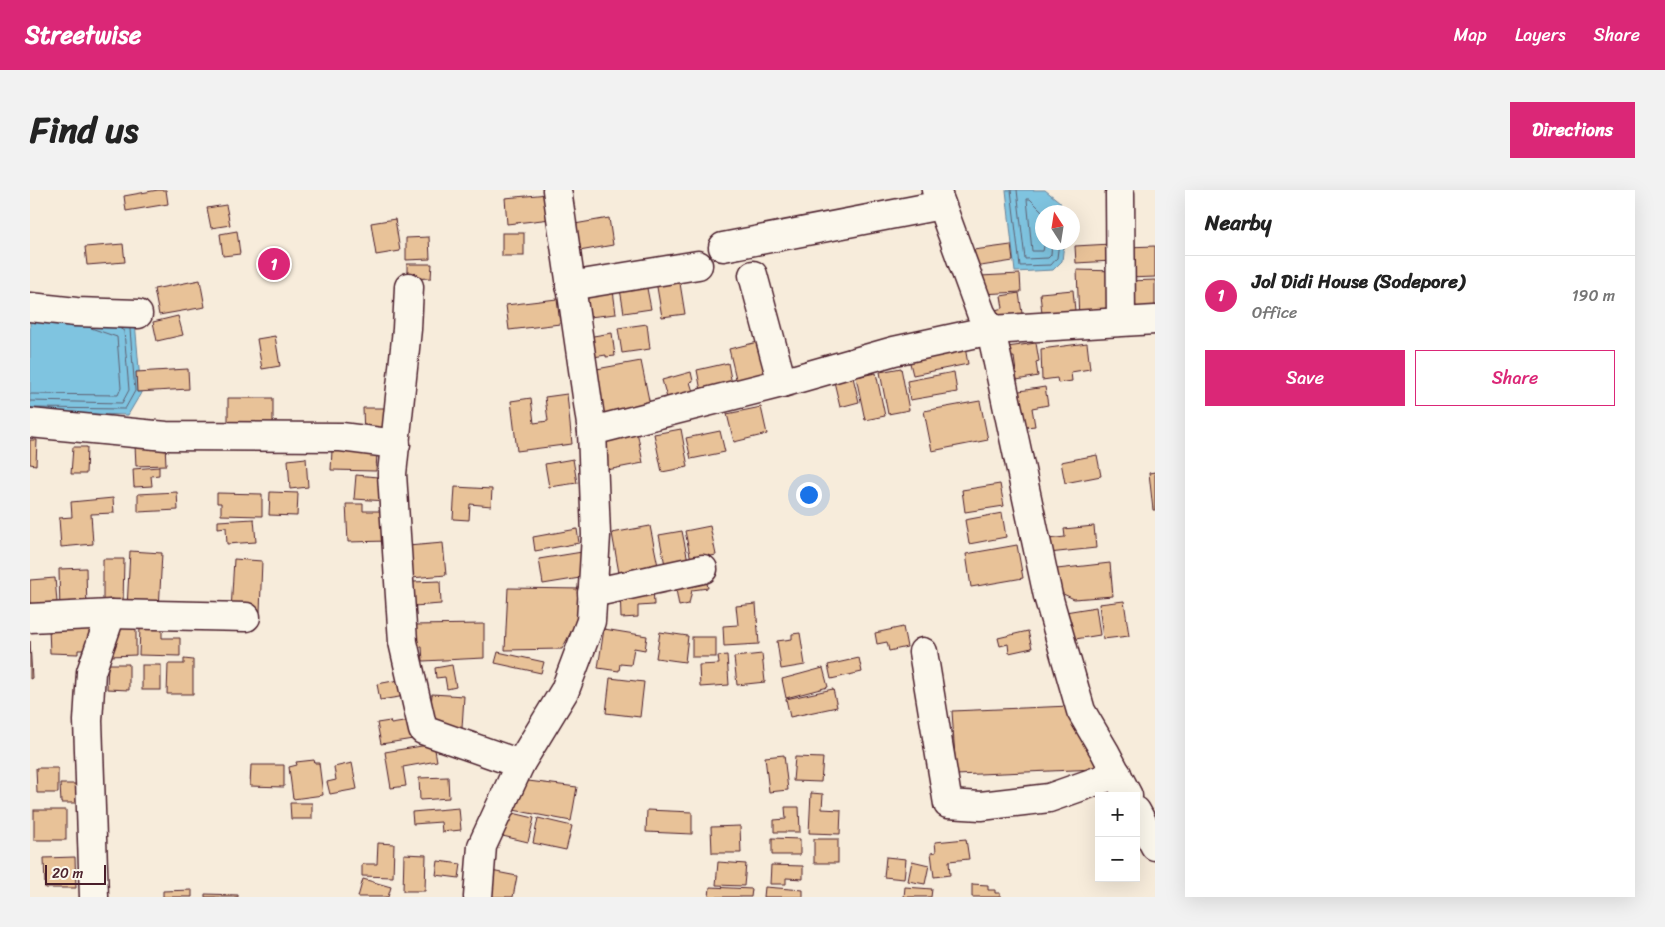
<!DOCTYPE html>
<html lang="en">
<head>
<meta charset="utf-8">
<style>
  :root { --surface:#fff; --page:#f2f2f2; --text:#222; --muted:#767676; --line:#e0e0e0; --accent:#db2777 }
  body { margin:0; font-family:Sriracha,sans-serif; background:var(--page); color:var(--text) }
  .controls { position:absolute; right:15px; bottom:15px; display:grid; overflow:hidden; border-radius:0px; box-shadow:0 5px 20px #0002 }
  .controls button { width:45px; height:45px; display:grid; place-items:center; padding:0; border:0; border-bottom:1px solid var(--line); background:var(--surface); color:var(--text); font:25px sans-serif }
  .compass { position:absolute; left:1005px; top:15px; width:45px; height:45px; border-radius:50%; background:var(--surface); box-shadow:0 5px 20px #0002; rotate:348deg }
  .scale { position:absolute; left:15px; bottom:12px; width:61px; box-sizing:border-box; padding-left:5px; border:2px solid #4a1f2b; border-top:0; font-size:14px; line-height:18px; white-space:nowrap; color:#4a1f2b; -webkit-text-stroke:4px #fbf7ec; paint-order:stroke }
  .you { position:absolute; left:778px; top:304px; width:18px; height:18px; margin:-12px; border:4px solid #fff; border-radius:50%; background:#1a73e8; box-shadow:0 0 0 8px #1a73e833 }
  .badge { display:grid; place-items:center; width:32px; height:32px; border-radius:50%; background:var(--accent); color:#fff; font-size:16px; font-weight:700 }
  .pin { position:absolute; translate:-50% -50%; border:2px solid #fff; box-shadow:0 1px 5px #0006 }
  .list { margin:0; padding:0; list-style:none }
  h2 { display:flex; justify-content:space-between; align-items:center; height:65px; margin:0; padding:0 20px; font-size:21px }
  h2 small { font-size:16px; font-weight:400; color:var(--muted) }
  .list li { display:grid; grid-template-columns:32px 1fr auto; gap:15px; align-items:center; box-sizing:border-box; height:80px; padding:0 20px; border-top:1px solid var(--line) }
  .list b { display:block; font-size:19px; white-space:nowrap }
  .list p { margin:0; font-size:16px; white-space:nowrap; color:var(--muted) }
  .list em { font-size:16px; font-style:normal; color:var(--muted) }
  .actions { display:flex; gap:10px; padding:15px 20px }
  .actions a { flex:1; padding:11px 0; border:1px solid var(--accent); border-radius:0px; text-align:center; font-size:18px; color:var(--accent) }
  .actions .main { background:var(--accent); color:#fff }
  .map { position:relative; flex:none; width:1125px; height:707px; overflow:hidden; border-radius:0px }
  header { display:flex; align-items:center; gap:30px; box-sizing:border-box; height:70px; padding:0 25px; background:var(--accent); color:#fff }
  header strong { font-size:24px }
  nav { display:flex; gap:28px; margin-inline-start:auto; font-size:18px }
  .intro { display:flex; align-items:center; justify-content:space-between; box-sizing:border-box; height:120px; padding:0 30px }
  h1 { margin:0; font-size:35px }
  .button { padding:12px 22px; border-radius:0px; background:var(--accent); color:#fff; font-size:18px; font-weight:700 }
  main { display:flex; gap:30px; padding:0 30px }
  aside { flex:1; background:var(--surface); border-radius:0px; box-shadow:0 5px 20px #0002 }
  .map>svg:first-child { display:block }
</style>
</head>
<body>
<header>
<strong>Streetwise</strong>
<nav><a>Map</a><a>Layers</a><a>Share</a></nav>
</header>
<div class="intro"><h1>Find us</h1><a class="button">Directions</a></div>
<main>
<div class="map">
<svg width="1125" height="707" viewBox="0 0 1125 707">
  <rect width="100%" height="100%" fill="#f7ecdb"/>
  <filter id="ink" filterUnits="userSpaceOnUse"><feTurbulence type="fractalNoise" baseFrequency=".02" numOctaves="2"/><feDisplacementMap in="SourceGraphic" scale="10" xChannelSelector="R" yChannelSelector="G"/><feConvolveMatrix kernelMatrix="1 2 1 2 8 2 1 2 1" color-interpolation-filters="sRGB"/></filter>
  <g filter="url(#ink)">
    <g fill="#7fc4e0" stroke="#6a8298">
      <polygon points="976,0 1015,0 1030,12 1032,22 1012,22 1012,52 1034,53 1032,71 1023,80 985,82"/>
      <polygon points="0,130 105,131 111,203 98,225 0,222"/>
    </g>
    <g fill="none" stroke-linecap="round" stroke-linejoin="round">
      <g stroke="#5f6173" stroke-width="1">
        <polyline points="981,0 990,76 1021,75 1027,68 1029,52"/>
        <polyline points="987,0 995,69 1018,68 1021,65 1022,52"/>
        <polyline points="1013,22 1000,9 997,9 1002,61 1013,61 1015,52"/>
        <polyline points="0,204 88,205 91,198 87,147 58,137"/>
        <polyline points="0,211 92,213 99,200 94,141 89,138"/>
        <polyline points="0,218 95,219 105,201 100,139"/>
      </g>
    </g>
    <g fill="#e8c298" stroke="#4a1f2b">
      <polygon points="128,0 136,0 138,14 96,21 94,6"/>
      <polygon points="518,4 521,29 477,34 475,8"/>
      <polygon points="196,15 200,35 181,38 177,18"/>
      <polygon points="579,28 583,55 544,62 539,35"/>
      <polygon points="365,29 370,61 346,65 341,33"/>
      <polygon points="207,41 210,64 193,66 190,44"/>
      <rect x="472" y="43" width="22" height="23"/>
      <polygon points="399,47 400,69 376,70 376,48"/>
      <polygon points="93,54 95,72 57,75 55,57"/>
      <polygon points="1081,54 1082,71 1046,73 1045,56"/>
      <polygon points="981,55 983,71 938,78 936,61"/>
      <polygon points="1125,56 1125,87 1097,88 1096,57"/>
      <polygon points="377,74 402,74 401,88 377,89"/>
      <polygon points="1047,80 1087,81 1086,128 1049,130"/>
      <polygon points="648,81 655,124 632,127 625,85"/>
      <polygon points="990,84 991,102 951,104 950,86"/>
      <polygon points="615,88 621,119 594,123 589,93"/>
      <polygon points="170,90 175,117 129,125 124,99"/>
      <polygon points="1125,90 1125,125 1100,126 1099,91"/>
      <polygon points="582,92 586,124 550,128 546,97"/>
      <polygon points="1043,100 1046,131 1013,134 1010,103"/>
      <polygon points="989,103 993,130 967,134 965,120 973,118 971,106"/>
      <polygon points="527,109 530,134 479,140 476,115"/>
      <polygon points="148,126 153,145 127,151 123,132"/>
      <polygon points="617,134 620,159 592,163 588,138"/>
      <polygon points="582,143 585,166 576,167 576,165 557,168 557,147"/>
      <polygon points="245,146 250,176 232,179 227,149"/>
      <polygon points="736,150 746,187 708,197 699,159"/>
      <polygon points="1006,153 1009,171 1006,172 1008,186 987,190 984,167 972,168 970,158"/>
      <polygon points="1057,153 1060,179 1041,182 1042,191 1028,193 1027,188 1012,190 1011,159"/>
      <polygon points="935,157 938,174 883,185 879,169"/>
      <polygon points="611,171 621,220 571,231 561,180"/>
      <polygon points="698,173 703,200 672,206 667,180"/>
      <polygon points="871,178 879,220 858,224 850,182"/>
      <polygon points="158,179 159,199 107,202 106,182"/>
      <polygon points="821,179 829,212 810,217 802,183"/>
      <polygon points="661,182 663,191 660,192 664,205 639,215 632,190"/>
      <polygon points="924,182 927,202 880,210 877,191"/>
      <polygon points="846,183 855,226 835,230 826,187"/>
      <polygon points="1015,197 1018,215 1002,218 1005,236 988,238 983,202"/>
      <polygon points="537,204 542,254 487,261 481,211 501,208 504,233 518,231 515,207"/>
      <polygon points="198,208 243,208 243,242 198,243"/>
      <polygon points="950,211 958,250 902,261 894,221"/>
      <polygon points="731,217 737,244 704,252 697,224"/>
      <polygon points="333,218 359,218 360,245 334,245"/>
      <polygon points="651,239 658,277 632,282 624,244"/>
      <polygon points="607,241 613,273 577,280 570,248"/>
      <polygon points="690,241 695,262 661,269 656,248"/>
      <polygon points="0,250 7,250 6,275 0,274"/>
      <polygon points="135,254 136,275 106,276 105,255"/>
      <polygon points="43,257 57,257 56,284 41,284"/>
      <polygon points="302,260 347,262 346,281 301,280"/>
      <polygon points="1067,265 1071,286 1035,293 1031,272"/>
      <polygon points="276,268 278,297 260,299 258,270"/>
      <polygon points="543,269 547,293 519,297 515,274"/>
      <polygon points="129,277 129,285 121,286 122,296 104,297 103,279"/>
      <polygon points="1125,282 1125,320 1123,320 1119,283"/>
      <polygon points="326,285 358,288 357,311 324,309"/>
      <polygon points="970,294 974,316 935,322 932,300"/>
      <polygon points="425,297 462,299 461,316 440,314 439,330 423,329"/>
      <polygon points="147,302 148,320 108,322 108,304"/>
      <polygon points="240,302 268,303 267,326 239,325"/>
      <polygon points="187,303 232,304 232,326 191,325 191,313 187,313"/>
      <polygon points="83,308 84,323 61,324 63,354 31,357 29,328 42,327 41,312"/>
      <polygon points="316,314 333,314 333,321 359,321 359,351 318,352"/>
      <polygon points="972,323 976,347 939,354 935,330"/>
      <polygon points="224,329 226,352 197,354 196,337 188,338 188,331"/>
      <polygon points="620,336 628,376 589,383 582,343"/>
      <polygon points="680,336 686,365 661,370 655,341"/>
      <polygon points="1064,336 1066,358 1019,363 1018,349 1035,347 1034,339"/>
      <polygon points="547,339 549,353 505,361 503,347"/>
      <polygon points="652,341 658,371 635,375 629,345"/>
      <polygon points="413,353 416,385 381,388 378,356"/>
      <polygon points="987,355 993,388 941,397 936,364"/>
      <polygon points="100,361 132,363 129,420 97,418"/>
      <polygon points="552,362 556,387 513,394 509,369"/>
      <polygon points="73,369 94,369 93,414 73,414"/>
      <polygon points="204,369 232,371 230,422 201,421"/>
      <polygon points="1080,373 1083,406 1044,409 1031,403 1027,379"/>
      <polygon points="56,378 57,423 30,424 29,379"/>
      <polygon points="675,383 678,398 662,400 659,414 649,416 644,388"/>
      <polygon points="25,388 27,412 0,415 0,390"/>
      <polygon points="410,391 411,414 384,416 383,392"/>
      <polygon points="623,396 624,415 608,416 608,427 591,428 590,398"/>
      <polygon points="478,398 552,399 546,432 532,459 475,460"/>
      <polygon points="1094,411 1099,446 1073,449 1069,414"/>
      <polygon points="726,414 729,454 694,456 693,436 708,435 706,416"/>
      <polygon points="1066,417 1070,445 1033,451 1029,423"/>
      <polygon points="454,434 454,468 393,471 392,457 382,457 382,435"/>
      <polygon points="873,437 877,457 859,461 857,452 847,454 845,443"/>
      <polygon points="19,438 61,438 61,460 48,460 48,464 20,463"/>
      <polygon points="80,438 106,438 106,465 80,466"/>
      <polygon points="110,438 132,439 132,448 150,448 150,466 109,465"/>
      <polygon points="574,439 617,446 615,460 604,458 601,475 590,474 589,481 568,478"/>
      <polygon points="998,441 1002,458 979,463 978,454 970,456 968,448"/>
      <polygon points="630,442 658,446 655,472 626,468"/>
      <polygon points="770,443 775,475 751,479 747,451 762,449 762,444"/>
      <rect x="662" y="447" width="24" height="20"/>
      <polygon points="0,451 2,488 0,489"/>
      <polygon points="468,462 514,472 511,483 465,473"/>
      <polygon points="732,464 735,492 707,495 704,467"/>
      <polygon points="697,465 699,495 670,497 669,475 689,474 688,466"/>
      <polygon points="829,468 832,482 801,489 798,475"/>
      <polygon points="154,469 163,470 163,504 137,504 138,474 154,474"/>
      <polygon points="78,474 99,474 99,500 77,499"/>
      <rect x="112" y="475" width="19" height="25"/>
      <polygon points="422,475 426,497 417,499 415,487 406,488 405,478"/>
      <polygon points="793,478 798,497 756,508 752,489"/>
      <polygon points="380,488 382,505 350,510 347,494"/>
      <polygon points="580,488 614,492 610,527 576,523"/>
      <polygon points="803,499 807,517 760,527 756,509"/>
      <polygon points="402,504 434,506 432,538 421,545 395,527 401,516"/>
      <polygon points="1040,516 1067,579 926,585 922,521"/>
      <polygon points="360,531 361,534 380,531 383,549 351,554 347,533"/>
      <polygon points="404,554 407,571 373,577 376,596 361,598 355,562"/>
      <polygon points="754,565 758,600 739,602 735,567"/>
      <polygon points="765,567 793,568 791,592 763,591"/>
      <polygon points="284,570 285,573 289,573 293,605 263,609 259,577 267,575 266,572"/>
      <polygon points="322,573 327,599 300,604 297,592 306,590 304,577"/>
      <polygon points="221,575 254,575 254,597 220,596"/>
      <polygon points="6,578 28,578 28,603 7,603"/>
      <polygon points="418,587 419,608 390,610 389,588"/>
      <polygon points="490,590 547,597 541,631 478,619"/>
      <polygon points="30,594 52,594 53,613 31,613"/>
      <polygon points="781,603 793,604 792,619 811,620 810,644 779,643"/>
      <polygon points="260,613 282,613 282,629 261,629"/>
      <polygon points="755,617 769,617 770,642 744,642 744,630 756,629"/>
      <polygon points="429,618 431,640 412,642 411,632 383,634 382,622"/>
      <rect x="4" y="620" width="32" height="30"/>
      <polygon points="470,620 504,628 498,652 464,644"/>
      <polygon points="617,620 662,622 662,644 616,642"/>
      <polygon points="508,628 542,636 536,660 503,653"/>
      <polygon points="710,636 711,663 682,663 681,637"/>
      <polygon points="742,648 770,649 770,665 742,665"/>
      <rect x="784" y="649" width="24" height="24"/>
      <polygon points="936,649 939,669 919,671 920,685 904,687 901,663 906,662 905,652"/>
      <polygon points="348,653 364,654 363,687 332,686 332,674 347,674"/>
      <polygon points="374,664 396,665 395,701 373,701"/>
      <polygon points="45,667 46,698 15,698 14,668"/>
      <polygon points="856,667 876,669 874,689 854,687"/>
      <polygon points="408,671 431,674 429,688 406,685"/>
      <polygon points="882,671 899,675 895,694 878,691"/>
      <polygon points="688,672 716,674 714,696 686,695"/>
      <polygon points="741,675 773,676 773,689 756,688 756,694 740,694"/>
      <polygon points="456,680 487,686 483,707 457,707"/>
      <polygon points="333,689 361,697 358,707 328,707"/>
      <polygon points="942,694 958,695 958,700 965,700 965,703 970,703 970,707 942,707"/>
      <polygon points="680,697 722,699 721,707 679,707"/>
      <polygon points="735,697 773,700 773,707 734,707"/>
      <polygon points="875,697 902,699 901,707 874,707"/>
      <polygon points="162,700 162,707 133,707 133,701"/>
      <polygon points="175,704 208,705 208,707 175,707"/>
    </g>
    <g fill="none" stroke-linecap="round" stroke-linejoin="round">
      <g stroke="#4a1f2b" stroke-width="31">
        <g id="minor">
          <polyline points="906,0 951,123 961,140 1018,406 1051,521 1075,562 1098,606"/>
          <polyline points="1090,3 1091,131"/>
          <polyline points="693,57 911,15"/>
          <polyline points="723,85 752,193"/>
          <polyline points="540,96 668,75"/>
          <polyline points="379,97 377,139 362,284 373,452 393,540 490,574"/>
          <polyline points="0,117 46,122 108,124"/>
          <polyline points="0,233 136,246 311,247 366,254"/>
          <polyline points="562,241 752,193 864,161 961,140 1125,130"/>
          <polyline points="562,403 673,379"/>
          <polyline points="0,428 81,424 216,427"/>
          <polyline points="893,462 918,614 951,616 1019,608 1087,584"/>
          <polyline points="1106,621 1125,656"/>
          <polyline points="64,707 58,531 61,482 81,424"/>
          <polyline points="448,707 452,656 490,574 535,500 561,431 566,345 562,241 527,0"/>
        </g>
      </g>
      <use href="#minor" stroke="#fbf7ec" stroke-width="28"/>
    </g>
  </g>
</svg>
<div class="controls">
<button>+</button>
<button>−</button>
</div>
<svg class="compass" viewBox="-18 -18 36 36"><path d="M0-13l5 13h-10z" fill="#e53935"/><path d="M0 13l5-13h-10z" fill="#767676"/></svg>
<div class="scale">20 m</div>
<div class="you"></div>
<div class="pin badge" style="left:244px;top:74px">1</div>
</div>
<aside>
<h2>Nearby<small></small></h2>
<ul class="list">
<li><span class="badge">1</span><div><b>Jol Didi House (Sodepore)</b><p>Office</p></div><em>190 m</em></li>
</ul>
<div class="actions"><a class="main">Save</a><a>Share</a></div>
</aside>
</main>
</body>
</html>
